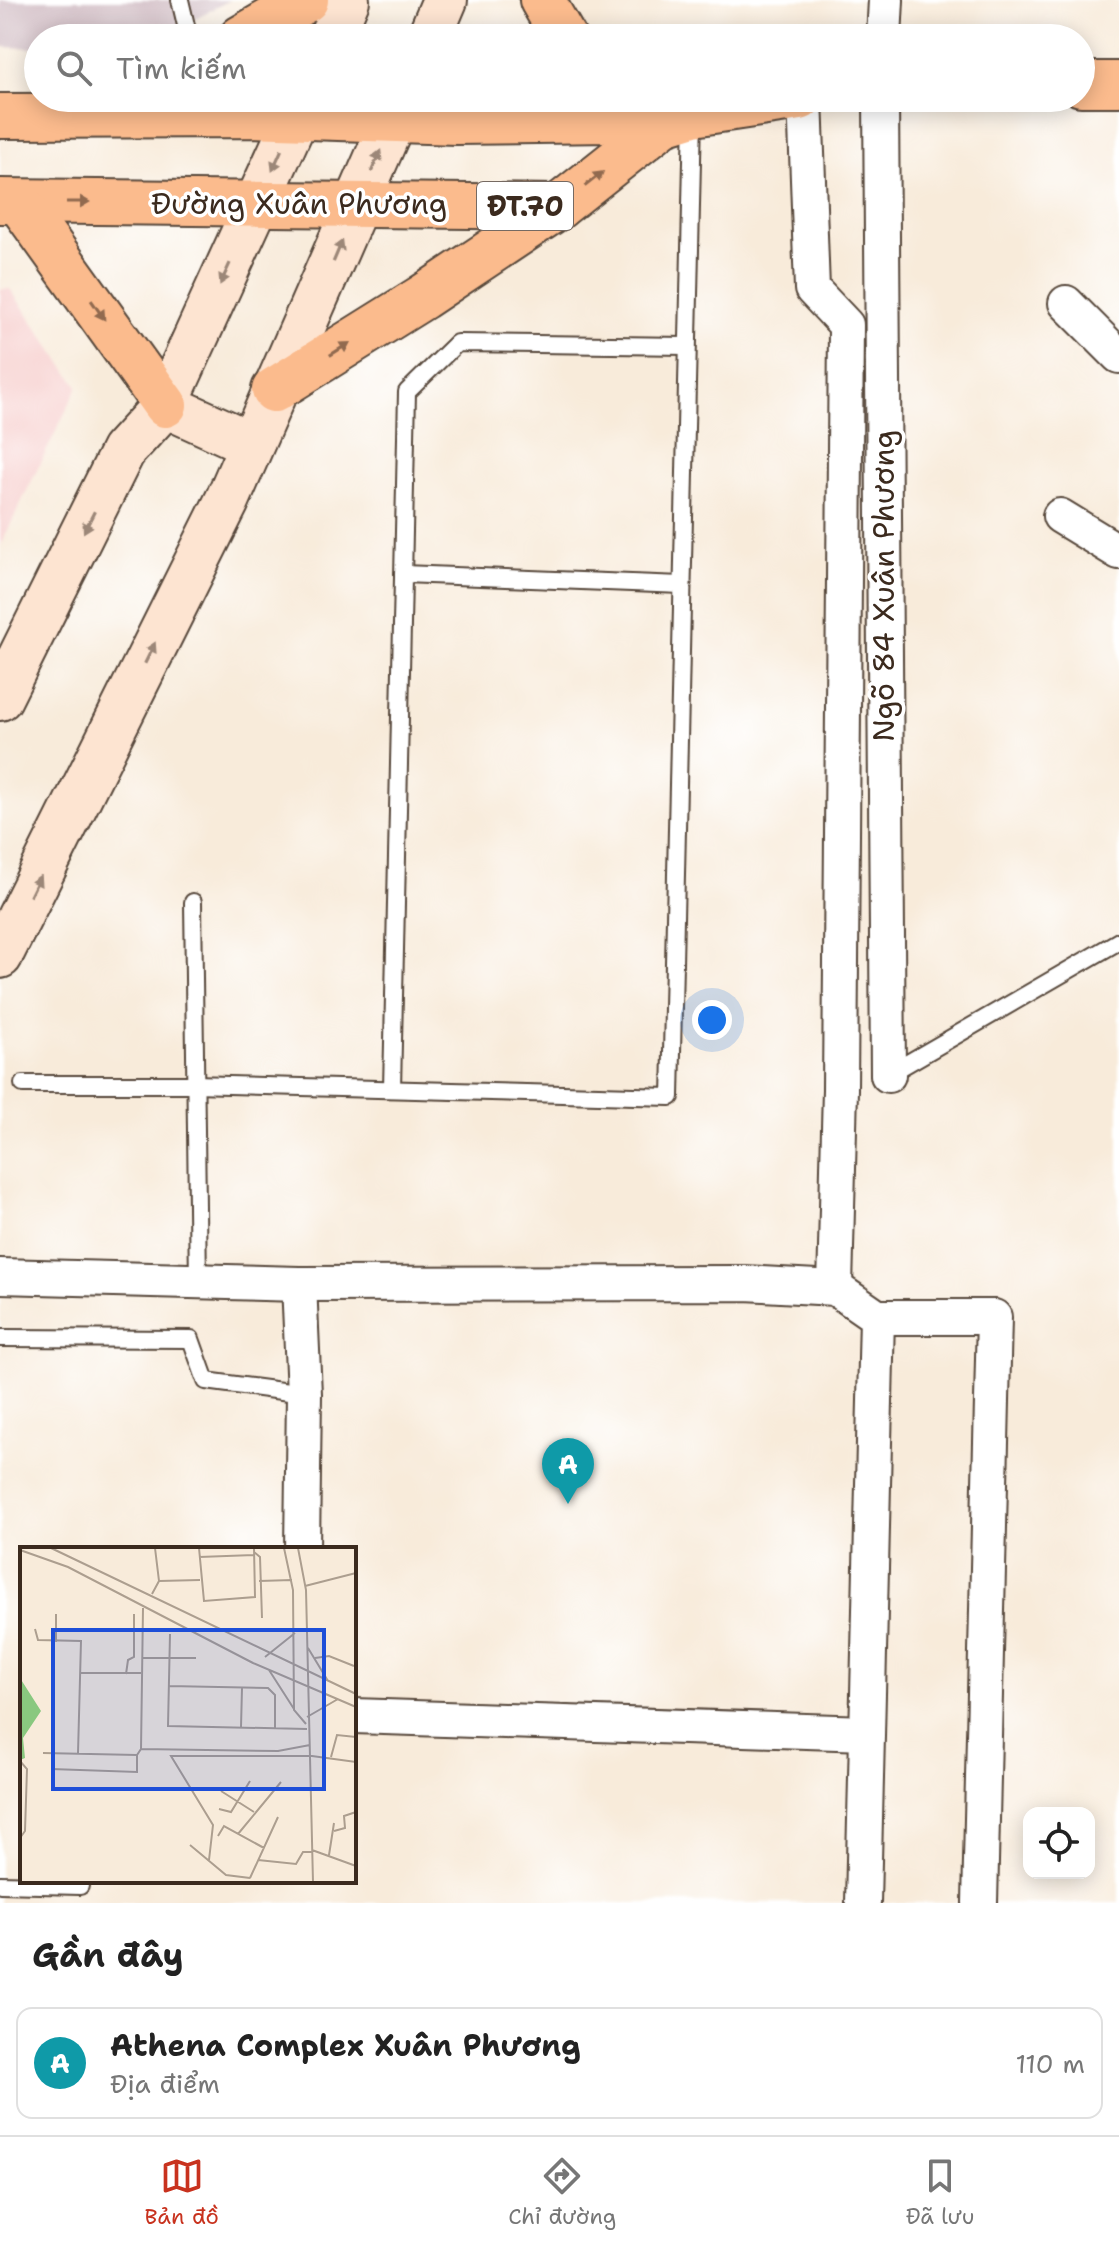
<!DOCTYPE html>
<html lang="vi">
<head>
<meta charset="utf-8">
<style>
  :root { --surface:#fff; --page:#f2f2f2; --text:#222; --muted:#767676; --line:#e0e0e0; --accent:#c8321e }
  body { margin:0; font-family:"Shantell Sans",sans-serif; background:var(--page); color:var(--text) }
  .controls { position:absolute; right:24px; bottom:24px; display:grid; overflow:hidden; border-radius:16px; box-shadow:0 4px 20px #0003 }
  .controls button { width:72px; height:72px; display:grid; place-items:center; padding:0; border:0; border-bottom:2px solid var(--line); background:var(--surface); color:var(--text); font:40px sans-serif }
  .you { position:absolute; left:712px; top:1020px; width:28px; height:28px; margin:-20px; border:6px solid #fff; border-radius:50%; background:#1a73e8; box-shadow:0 0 0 12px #1a73e833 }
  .badge { display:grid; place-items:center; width:52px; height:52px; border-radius:50%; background:var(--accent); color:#fff; font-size:26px; font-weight:700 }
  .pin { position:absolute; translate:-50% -66px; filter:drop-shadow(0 2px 4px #0008) }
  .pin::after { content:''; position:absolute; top:42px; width:28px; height:24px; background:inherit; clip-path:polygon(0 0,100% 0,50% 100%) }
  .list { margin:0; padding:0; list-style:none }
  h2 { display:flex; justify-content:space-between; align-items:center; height:104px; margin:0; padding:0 32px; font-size:34px }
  h2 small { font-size:26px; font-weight:400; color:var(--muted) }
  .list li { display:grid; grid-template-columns:52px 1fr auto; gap:24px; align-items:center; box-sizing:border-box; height:112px; margin:0 16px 16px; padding:0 16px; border:2px solid var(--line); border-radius:16px }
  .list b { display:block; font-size:30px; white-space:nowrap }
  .list p { margin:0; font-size:26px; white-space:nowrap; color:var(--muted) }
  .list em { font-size:26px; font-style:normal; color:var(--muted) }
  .icon { flex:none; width:44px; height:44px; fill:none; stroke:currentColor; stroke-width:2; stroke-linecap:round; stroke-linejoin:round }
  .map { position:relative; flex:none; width:1119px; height:1903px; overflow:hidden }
  .search { position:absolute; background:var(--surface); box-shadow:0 4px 20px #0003; left:24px; right:24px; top:24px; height:88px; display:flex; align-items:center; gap:20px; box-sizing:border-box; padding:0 28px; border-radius:44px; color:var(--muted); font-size:30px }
  .sheet { height:232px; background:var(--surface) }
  nav { display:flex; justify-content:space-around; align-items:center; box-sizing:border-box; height:112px; border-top:2px solid var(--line); background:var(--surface); font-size:22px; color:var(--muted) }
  nav a { display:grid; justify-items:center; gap:4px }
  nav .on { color:var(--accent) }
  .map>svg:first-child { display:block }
</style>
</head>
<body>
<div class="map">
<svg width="1119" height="1903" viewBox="0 0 1119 1903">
  <rect width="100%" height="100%" fill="#fff"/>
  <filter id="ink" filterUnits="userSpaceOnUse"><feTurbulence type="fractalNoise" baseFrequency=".0125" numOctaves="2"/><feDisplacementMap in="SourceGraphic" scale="16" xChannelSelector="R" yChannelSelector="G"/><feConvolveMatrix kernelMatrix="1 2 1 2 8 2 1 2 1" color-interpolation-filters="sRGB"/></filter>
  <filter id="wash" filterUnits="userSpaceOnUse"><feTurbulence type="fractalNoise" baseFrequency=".006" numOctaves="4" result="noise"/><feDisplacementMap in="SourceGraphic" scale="32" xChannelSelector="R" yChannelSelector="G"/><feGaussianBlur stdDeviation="1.8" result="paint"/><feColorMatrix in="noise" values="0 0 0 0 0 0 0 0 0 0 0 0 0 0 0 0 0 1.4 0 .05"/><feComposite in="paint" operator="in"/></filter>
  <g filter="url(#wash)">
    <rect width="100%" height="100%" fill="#f8ebda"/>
    <polygon fill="#f7d0cf" points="0,289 10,289 78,386 0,546"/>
    <polygon fill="#d2bec5" points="0,0 230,0 157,38 38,38 38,48 0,47"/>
  </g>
  <g filter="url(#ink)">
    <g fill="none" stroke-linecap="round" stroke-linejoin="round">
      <g stroke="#57473a" stroke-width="20">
        <g id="lane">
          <polyline points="180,0 189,38"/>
          <polyline points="403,574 682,585"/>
          <polyline points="193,902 198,1282"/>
          <polyline points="889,1074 1119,941"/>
          <polyline points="23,1084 194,1084 671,1097 693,116"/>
          <polyline points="392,1089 407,392 457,343 687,346"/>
          <polyline points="0,1338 191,1339 206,1381 304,1394"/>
          <polyline points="0,1884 80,1886"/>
        </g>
      </g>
      <g stroke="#57473a" stroke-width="38">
        <g id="street">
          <polyline points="884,38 886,0"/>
          <polyline points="805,98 812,289 846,325 840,1089 835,1288"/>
          <polyline points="881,98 888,1075"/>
          <polyline points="1066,303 1119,356"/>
          <polyline points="1060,516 1119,552"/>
          <polyline points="0,1276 299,1284 745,1283 835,1288 877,1317 863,1903"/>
          <polyline points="299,1284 304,1394 302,1549"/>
          <polyline points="877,1317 994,1317 980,1903"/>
          <polyline points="354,1716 867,1733"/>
        </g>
      </g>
      <g stroke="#57473a" stroke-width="48">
        <g id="secondary">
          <polyline points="331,38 347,0"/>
          <polyline points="429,38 445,0"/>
          <polyline points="165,405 251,444"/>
          <polyline points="0,698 123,451 165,405 305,98"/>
          <polyline points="0,956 227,501 403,98"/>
        </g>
      </g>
      <g stroke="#57473a" stroke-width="48">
        <g id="primary">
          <polyline points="542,0 564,38"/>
          <polyline points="241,38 306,0"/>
          <polyline points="1081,84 1119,84"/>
          <polyline points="0,116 250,115 456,122 612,120 664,123 693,114 800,98"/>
          <polyline points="0,201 558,207 664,123"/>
          <polyline points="19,202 165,405"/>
          <polyline points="274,390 423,297 558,207"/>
        </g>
      </g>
      <use href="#lane" stroke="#fff" stroke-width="16"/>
      <use href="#street" stroke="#fff" stroke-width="34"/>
      <use href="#secondary" stroke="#fde4d1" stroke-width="44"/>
      <use href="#primary" stroke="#fbbb8d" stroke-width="44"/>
    </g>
    <defs><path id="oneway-solid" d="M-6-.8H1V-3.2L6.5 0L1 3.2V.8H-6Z" transform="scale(2)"/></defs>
    <g fill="#9c8778">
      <use href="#oneway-solid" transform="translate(277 160) rotate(114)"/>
      <use href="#oneway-solid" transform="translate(376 161) rotate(-67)"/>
      <use href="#oneway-solid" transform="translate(338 251) rotate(-67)"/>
      <use href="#oneway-solid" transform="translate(225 274) rotate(115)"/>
      <use href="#oneway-solid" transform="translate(89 522) rotate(117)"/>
      <use href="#oneway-solid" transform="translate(150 653) rotate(-64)"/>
      <use href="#oneway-solid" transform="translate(35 886) rotate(-64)"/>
    </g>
    <g fill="#916b50">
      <use href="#oneway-solid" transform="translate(594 179) rotate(-38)"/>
      <use href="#oneway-solid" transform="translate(78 202)"/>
      <use href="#oneway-solid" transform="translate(98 310) rotate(55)"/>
      <use href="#oneway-solid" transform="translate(340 349) rotate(-32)"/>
    </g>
  </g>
  <g text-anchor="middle" stroke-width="7" stroke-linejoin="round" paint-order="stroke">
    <rect fill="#fff" stroke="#766a62" stroke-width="2" x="477" y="182" width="96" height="48" rx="6"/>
    <g font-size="28" font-weight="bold" fill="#3b2a1e">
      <text x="525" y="216">ĐT.70</text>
    </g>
    <g font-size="30" fill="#3b2a1e" stroke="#fff">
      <text x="299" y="214">Đường Xuân Phương</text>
      <text transform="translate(884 586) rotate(-90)" y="10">Ngõ 84 Xuân Phương</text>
    </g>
  </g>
  <g transform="translate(20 1547)">
    <rect width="336" height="336" fill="#f8ebda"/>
    <path d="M 0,131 L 21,164 L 3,191 L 5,211 L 0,213 Z" fill="#89c87f"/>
    <path fill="none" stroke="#ac9e8f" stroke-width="2" d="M 31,1 L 336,147M 179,1 L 184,54 L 235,50 L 234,1M 264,1 L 273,43 L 274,163 L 286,177M 278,1 L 286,43 L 293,335M 0,3 L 48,20 L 233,116 L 336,160M 234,5 L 240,10 L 242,71M 179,10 L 234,8M 139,34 L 180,33M 239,34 L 272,33M 285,39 L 336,26M 132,47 L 139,34 L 135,1M 15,82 L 18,93 L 61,94 L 58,206M 150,87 L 148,179 L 287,182M 36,95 L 36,67M 288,101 L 308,134M 245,110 L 275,86M 122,111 L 176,111M 295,111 L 309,109 L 334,119M 249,123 L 274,162M 60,126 L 121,126M 106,127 L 108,113 L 114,110 L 114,67M 149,139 L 248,141 L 255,148 L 255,181M 287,170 L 318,152M 221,180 L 222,141M 121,202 L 123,61M 23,206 L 117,208 L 121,202 L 258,204 L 290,198M 311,210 L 317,188 L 336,190M 0,214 L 7,222 L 5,284 L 0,291M 31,222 L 117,225 L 117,208M 201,244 L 234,265M 199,262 L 211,265 L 230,234M 314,284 L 325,281 L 324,269 L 336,265M 218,287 L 261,235M 198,289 L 204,279 L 244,301M 170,298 L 206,328 L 230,331M 292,303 L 336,319M 309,308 L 314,276M 189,313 L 193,278 L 151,209 L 292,209 L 336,215M 238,313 L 276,317 L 283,305 L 292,305M 230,331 L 258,270"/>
    <path fill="#1d4ed8" fill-opacity="0.15" stroke="#1d4ed8" stroke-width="4" d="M 33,83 L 304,83 L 304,242 L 33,242 Z"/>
    <rect width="336" height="336" fill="none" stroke="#3b2a1e" stroke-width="4"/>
  </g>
</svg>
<div class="controls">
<button><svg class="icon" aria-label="locate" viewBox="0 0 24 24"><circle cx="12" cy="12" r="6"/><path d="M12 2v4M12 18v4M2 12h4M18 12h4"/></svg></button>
</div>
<div class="you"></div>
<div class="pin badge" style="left:568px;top:1504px;background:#0f9aa8">A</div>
<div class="search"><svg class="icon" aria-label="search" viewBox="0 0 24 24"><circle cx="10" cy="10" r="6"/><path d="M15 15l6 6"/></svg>Tìm kiếm</div>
</div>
<section class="sheet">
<h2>Gần đây<small></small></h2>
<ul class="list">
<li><span class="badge" style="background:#0f9aa8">A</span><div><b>Athena Complex Xuân Phương</b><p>Địa điểm</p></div><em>110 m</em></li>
</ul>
</section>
<nav>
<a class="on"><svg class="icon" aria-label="map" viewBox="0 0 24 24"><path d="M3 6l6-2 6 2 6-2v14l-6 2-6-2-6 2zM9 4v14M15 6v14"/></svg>Bản đồ</a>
<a><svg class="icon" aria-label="directions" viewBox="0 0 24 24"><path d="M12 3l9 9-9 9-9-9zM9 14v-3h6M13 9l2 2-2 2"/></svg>Chỉ đường</a>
<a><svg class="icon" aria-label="saved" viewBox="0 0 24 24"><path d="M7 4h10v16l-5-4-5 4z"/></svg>Đã lưu</a>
</nav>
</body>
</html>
